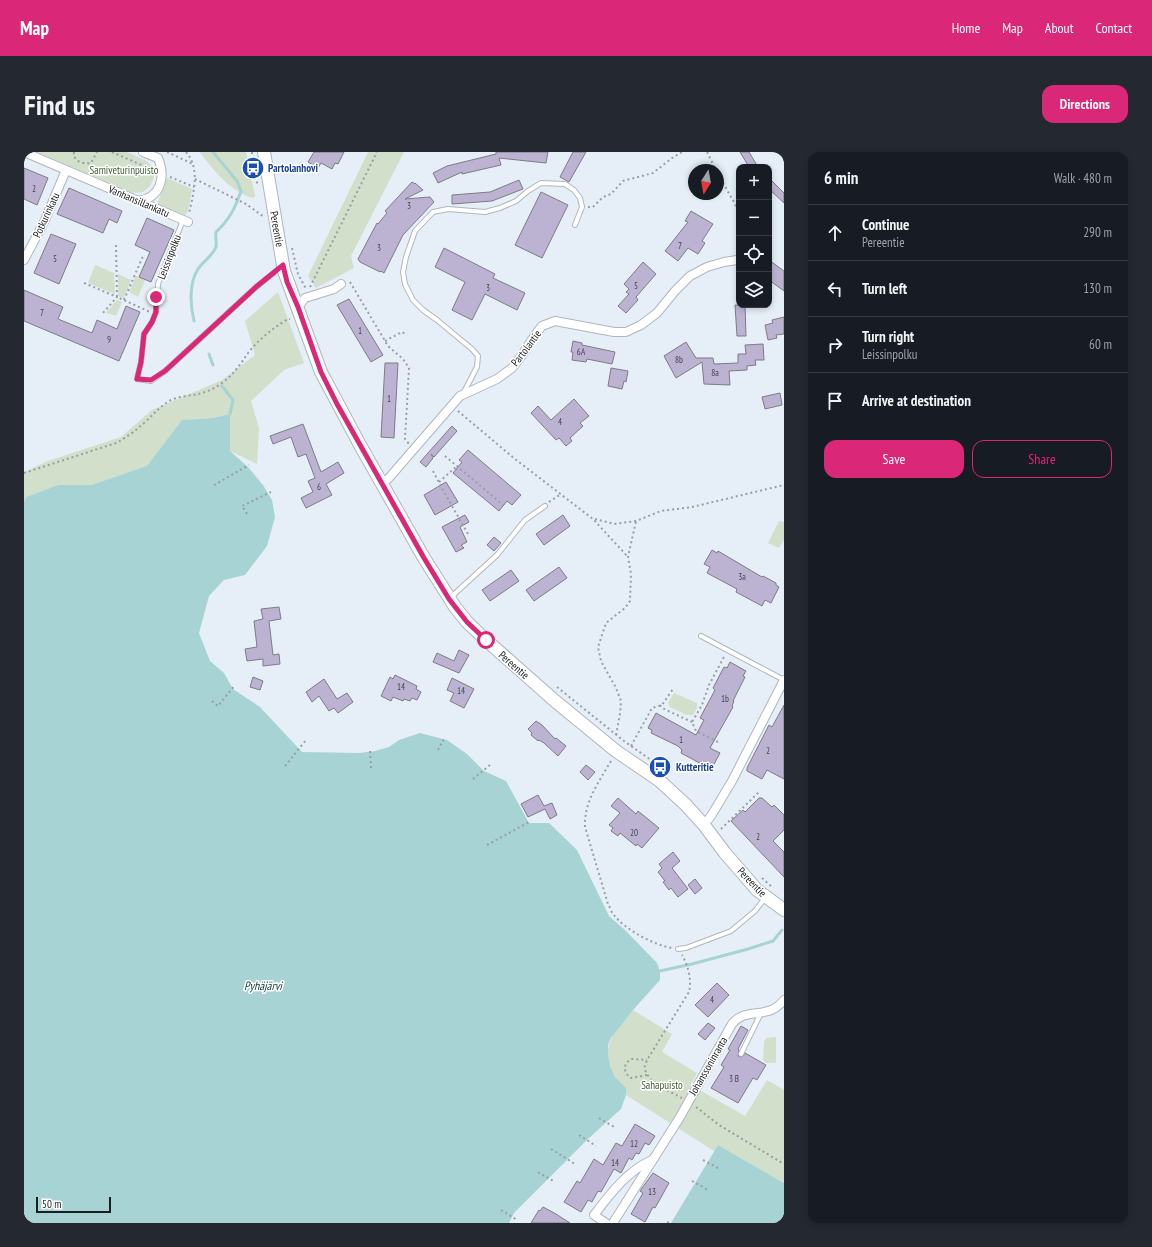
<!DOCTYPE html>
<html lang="en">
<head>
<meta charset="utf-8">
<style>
  :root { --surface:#171b24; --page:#242831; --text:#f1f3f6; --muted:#9ea1a6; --line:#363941; --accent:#db2777 }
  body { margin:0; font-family:"PT Sans Narrow",sans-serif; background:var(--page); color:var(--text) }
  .controls { position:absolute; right:12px; top:12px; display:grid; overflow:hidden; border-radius:8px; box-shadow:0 2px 6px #0003 }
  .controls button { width:36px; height:36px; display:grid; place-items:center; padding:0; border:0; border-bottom:1px solid var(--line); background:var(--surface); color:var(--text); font:20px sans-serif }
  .compass { position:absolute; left:664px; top:12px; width:36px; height:36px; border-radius:50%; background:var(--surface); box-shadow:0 2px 6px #0003; rotate:191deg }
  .scale { position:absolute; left:12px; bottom:10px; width:75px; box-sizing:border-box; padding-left:4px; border:2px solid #1c1f22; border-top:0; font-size:11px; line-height:14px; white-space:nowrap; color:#1c1f22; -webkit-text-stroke:3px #fff; paint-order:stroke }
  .stop { position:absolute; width:12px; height:12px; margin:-9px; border:3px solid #db2777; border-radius:50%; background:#fff }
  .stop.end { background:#db2777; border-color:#fff; box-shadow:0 1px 4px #0008 }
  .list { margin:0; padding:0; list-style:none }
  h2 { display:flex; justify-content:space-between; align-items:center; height:52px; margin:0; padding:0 16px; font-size:17px }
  h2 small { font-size:13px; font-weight:400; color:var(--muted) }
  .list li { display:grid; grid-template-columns:26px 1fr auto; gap:12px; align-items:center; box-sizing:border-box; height:56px; padding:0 16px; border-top:1px solid var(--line) }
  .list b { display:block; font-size:15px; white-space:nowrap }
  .list p { margin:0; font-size:13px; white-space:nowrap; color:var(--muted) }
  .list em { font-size:13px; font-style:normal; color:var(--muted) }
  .actions { display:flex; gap:8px; padding:12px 16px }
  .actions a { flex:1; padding:9px 0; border:1px solid var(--accent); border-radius:12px; text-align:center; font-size:14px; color:var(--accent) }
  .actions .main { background:var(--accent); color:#fff }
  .icon { flex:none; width:22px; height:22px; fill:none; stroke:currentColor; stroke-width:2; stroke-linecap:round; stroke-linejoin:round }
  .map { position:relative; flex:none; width:760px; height:1071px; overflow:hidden; border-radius:12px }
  header { display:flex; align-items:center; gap:24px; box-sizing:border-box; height:56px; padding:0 20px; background:var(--accent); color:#fff }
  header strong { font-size:19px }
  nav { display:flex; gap:22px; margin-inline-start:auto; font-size:14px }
  .intro { display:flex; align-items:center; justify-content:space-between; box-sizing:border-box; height:96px; padding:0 24px }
  h1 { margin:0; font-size:28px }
  .button { padding:10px 18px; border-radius:12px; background:var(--accent); color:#fff; font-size:14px; font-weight:700 }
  main { display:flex; gap:24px; padding:0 24px }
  aside { flex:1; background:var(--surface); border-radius:12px; box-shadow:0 2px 6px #0003 }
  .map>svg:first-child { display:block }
</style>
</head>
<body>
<header>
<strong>Map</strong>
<nav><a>Home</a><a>Map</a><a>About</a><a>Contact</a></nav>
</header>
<div class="intro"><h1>Find us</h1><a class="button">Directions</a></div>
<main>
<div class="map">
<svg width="760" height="1071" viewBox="0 0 760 1071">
  <rect width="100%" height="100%" fill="#e6eff7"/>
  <g fill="#d1dfcb">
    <polygon points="13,0 103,0 123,9 129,16 130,26 126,34 119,40 109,41"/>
    <path d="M 176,0 L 222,0 L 231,44 L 229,46 C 208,41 188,17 176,0 Z"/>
    <polygon points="344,0 380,0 327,104 330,116 292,136 284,124"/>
    <polygon points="143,26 168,37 164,59 161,63 133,52"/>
    <polygon points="71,113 90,121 91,142 64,131"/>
    <polygon points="94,122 107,128 100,146 94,144"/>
    <polygon points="112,124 121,128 114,145 105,140"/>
    <polygon points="254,140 280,211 260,218 227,249 235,276 233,312 206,299 206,262 189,266 158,268 124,314 67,333 34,333 2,345 0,350 0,320 24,309 97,285 128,258 198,228 231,203 221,169"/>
    <polygon points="93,148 98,150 92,164 82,161"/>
    <polygon points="755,369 760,370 760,388 755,396 744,391"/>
    <polygon points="650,541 673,551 673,556 669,563 663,563 646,555 644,551"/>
    <path d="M 609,858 L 648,882 L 638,900 L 673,921 L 667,933 L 721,964 L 743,928 L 760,938 L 760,1031 L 694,993 L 690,999 L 602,943 C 601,932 595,932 590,923 C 574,894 592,879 609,858 Z"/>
    <polygon points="752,885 752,911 742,911 739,908 740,890 742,886"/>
  </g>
  <g fill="#a8d3d5">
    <polygon points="206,262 206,299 224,315 239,333 248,348 251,365 243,394 221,423 200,428 185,444 175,481 186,509 200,521 209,537 236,555 278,600 336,601 351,599 365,595 375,588 396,581 423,588 443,602 460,619 482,629 505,671 525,671 553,698 585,764 601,778 633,811 636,819 636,828 609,858 587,886 584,893 584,903 586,914 591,925 602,936 602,943 597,957 565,986 490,1061 485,1071 0,1071 0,350 2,345 34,333 67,333 123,314 158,268 189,266"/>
    <polygon points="694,993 760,1031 760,1071 647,1071"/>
  </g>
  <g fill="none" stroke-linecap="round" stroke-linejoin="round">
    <g stroke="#a8d3d5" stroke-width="3">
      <path d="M 170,169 C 166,153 165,131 174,117 C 179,109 188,105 192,95 C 193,90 191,85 192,80 C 206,67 211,56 217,39 L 213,29 L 189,0"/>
      <polyline points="185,202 189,213"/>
      <polyline points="198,234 209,248 206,262"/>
      <polyline points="636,819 668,812 724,797 749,789 758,778"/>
    </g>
  </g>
  <g fill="#bcb3d2" stroke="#7d7b84">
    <polygon points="290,0 320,0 314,12 311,11 308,17 297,11 294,16 284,10"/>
    <polygon points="472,0 524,0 522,11 475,6 477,13 438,22 438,20 414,31 409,21 423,14 472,2"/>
    <polygon points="549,0 562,0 545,30 536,25"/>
    <polygon points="716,0 725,0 734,15 725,15"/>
    <polygon points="0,16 24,26 13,53 0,47"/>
    <polygon points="745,26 760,41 760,51 745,37"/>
    <polygon points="495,28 499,37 468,49 428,52 428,43 466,40"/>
    <polygon points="388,30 391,32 391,31 399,38 381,47 406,45 410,50 379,83 360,121 357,119 356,120 336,110 334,107 353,71 354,72 363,61 361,59"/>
    <polygon points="45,36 98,59 93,71 85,67 79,81 33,62"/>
    <polygon points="517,40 544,53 518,106 491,93"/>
    <polygon points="667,59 689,72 678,89 681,91 674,102 664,96 654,109 641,99 664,70 661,69"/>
    <polygon points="123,66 150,78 127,130 115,125 126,100 111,93"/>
    <polygon points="27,82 52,92 35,132 10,121"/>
    <polygon points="420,96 471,122 469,126 501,141 493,158 461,142 448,168 428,158 441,130 411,115"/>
    <polygon points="745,108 760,119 760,139 745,128"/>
    <polygon points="619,110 632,122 612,145 614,148 602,161 594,154 605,142 602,140 605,137 600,132"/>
    <polygon points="0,138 39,155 34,167 68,181 73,168 93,177 102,154 116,160 95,209 0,169"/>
    <polygon points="325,147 359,203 347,210 313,153"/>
    <polygon points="711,153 721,153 722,184 713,184"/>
    <polygon points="760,165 760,182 752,183 753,186 744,188 741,173 749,171 748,168"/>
    <polygon points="549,189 558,191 558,193 591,200 588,212 563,207 562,210 548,208 549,200 547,200"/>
    <polygon points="662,190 672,206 689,206 690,212 714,211 714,202 722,202 721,193 739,192 740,208 731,208 732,213 723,214 723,218 705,219 706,233 680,232 678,210 652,226 640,204"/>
    <polygon points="361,211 374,211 370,286 357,285"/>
    <polygon points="587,216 604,219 602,230 600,229 598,237 584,234"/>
    <polygon points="756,241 758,253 741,257 738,245"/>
    <polygon points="550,247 565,264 556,271 559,274 546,286 548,289 542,294 535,286 532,288 507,261 514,254 527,268"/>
    <polygon points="279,272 297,320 314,310 320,321 302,332 308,343 282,356 277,346 289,340 284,329 291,326 282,302 274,305 267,285 249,292 246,284"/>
    <polygon points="428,274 433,279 410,305 407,302 409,306 402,315 396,310"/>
    <polygon points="444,298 497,343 488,353 483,349 475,359 429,321 438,310 435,308"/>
    <polygon points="422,330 434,350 411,363 400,343"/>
    <polygon points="441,363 445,370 436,375 443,390 437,393 440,396 432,400 418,375"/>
    <polygon points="539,363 546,374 520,393 512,382"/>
    <polygon points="470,385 477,391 470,399 463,393"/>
    <polygon points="688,398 693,401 694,399 738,425 739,424 752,431 752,433 755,435 747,451 741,448 738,454 712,440 713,437 683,421 686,415 680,412"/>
    <polygon points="535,415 543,426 510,449 502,438"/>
    <polygon points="487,418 495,429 466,449 458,438"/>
    <polygon points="255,455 257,467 245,469 249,503 255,502 256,512 239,514 239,507 223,509 221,497 233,495 230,469 239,467 237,457"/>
    <polygon points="435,498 445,503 435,521 409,510 413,501 430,509"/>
    <polygon points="706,510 722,519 719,524 721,525 709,549 710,549 708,554 709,555 686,596 696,601 689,614 685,612 683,615 657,601 658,598 654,594 627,581 628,578 624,576 632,561 672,583 680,568 676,566 691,538 689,536 700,515 703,516"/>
    <polygon points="371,523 393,534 392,537 397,540 393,548 388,546 386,549 380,547 379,549 369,545 367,549 357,544 366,525 369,527"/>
    <polygon points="229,525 239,529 236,538 226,535"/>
    <polygon points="428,526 450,537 440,556 426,549 430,541 423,538"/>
    <polygon points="300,527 313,547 323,541 329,550 314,561 310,556 305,559 295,544 288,550 282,540"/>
    <polygon points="760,553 760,627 743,618 738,627 723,619 723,616 745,573 748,575"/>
    <polygon points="512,569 518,573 531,587 532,586 542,594 534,604 520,591 515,588 514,589 507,583 508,581 504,577"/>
    <polygon points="562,613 571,620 564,628 556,620"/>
    <polygon points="514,643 520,654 528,651 533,663 526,667 521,657 504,665 497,652"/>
    <polygon points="594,646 612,662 614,659 635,676 618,696 613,692 612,694 596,681 594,684 587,679 589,676 585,673 596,661 587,654"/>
    <polygon points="735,646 738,646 748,655 750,653 760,663 760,678 749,689 760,700 760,725 707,669 719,658 721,660"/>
    <polygon points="649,700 656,709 648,716 664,737 654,745 647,736 645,738 639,730 641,729 634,720 638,716 635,712"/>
    <polygon points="671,727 678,736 671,742 664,733"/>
    <polygon points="693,831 705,843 684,865 671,853"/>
    <polygon points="684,871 691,876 681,888 674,882"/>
    <polygon points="717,874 724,878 714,897 715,898 714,904 718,905 721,901 742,913 733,928 729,926 714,951 687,936 700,915 697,913 706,898 704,897"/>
    <polygon points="611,972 631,984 625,993 621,991 615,1002 612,1001 608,1008 605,1006 597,1021 590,1017 577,1040 574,1039 568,1050 564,1048 557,1060 540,1050 553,1029 556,1031 570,1007 579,1013 592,991 598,994"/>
    <polygon points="629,1021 645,1031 631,1056 629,1055 621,1070 607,1062 619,1041 616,1039"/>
    <polygon points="519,1055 532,1062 546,1071 507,1071 515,1058 516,1059"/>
  </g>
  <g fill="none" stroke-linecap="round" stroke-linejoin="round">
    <g stroke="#aeb6be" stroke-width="6">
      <g id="lane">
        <polyline points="159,68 134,132 132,160 128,170 120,182 117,210 113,227 127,229 141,219 232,135 257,115"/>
        <polyline points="440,240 453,215 454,204 448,197 413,168 399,158 389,148 381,132 379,120 382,105 391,79 409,60 424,57 461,60 476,56 492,49 504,39 517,31 541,32 550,38 556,46 558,55 551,73"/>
        <polyline points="427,445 473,403 501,368 521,354"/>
        <polyline points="677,484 760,528"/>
        <polyline points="654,797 662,796 707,779 731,759 741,746"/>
        <polyline points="717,902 737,861"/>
      </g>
    </g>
    <g stroke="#aeb6be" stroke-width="10">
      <g id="street">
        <polyline points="0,0 164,70"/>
        <path d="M 114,49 C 137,46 142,25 134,6 L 119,0"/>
        <polyline points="0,108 21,68 42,18"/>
        <polyline points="274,155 281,146 310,137 317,132"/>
        <polyline points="357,329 364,327 436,244 473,227 488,216 498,203 511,183 518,174 531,169 590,180 602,180 617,173 633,161 651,139 666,124 683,115 700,110 713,108"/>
        <polyline points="680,673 687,664 708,629 760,528"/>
        <path d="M 582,1071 L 570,1063 C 586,1042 603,1019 628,1008"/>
        <path d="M 589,1071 L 656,965 L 708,872 C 722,854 744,869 760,848"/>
      </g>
    </g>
    <g stroke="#aeb6be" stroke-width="14">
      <polyline id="secondary" points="240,0 260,119 297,220 336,293 400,406 431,455 443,470 462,488 531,549 592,599 636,629 662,653 680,673 701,701 733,738 760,758"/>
    </g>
    <g stroke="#979ea4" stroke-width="2" stroke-dasharray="2 3" stroke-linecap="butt">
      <path d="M 50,0 C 49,10 59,12 67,11 L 73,0"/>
      <polyline points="88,0 129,18"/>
      <polyline points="143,0 169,12"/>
      <path d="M 162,0 C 177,17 169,42 165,62"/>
      <polyline points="228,0 229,16 234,34"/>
      <polyline points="683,0 692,18"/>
      <polyline points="694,22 711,52 715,63"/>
      <polyline points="146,25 170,35"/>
      <polyline points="171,27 222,52 240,65"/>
      <polyline points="564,55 569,55 579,45 587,42 599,29 629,21 648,6 658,0"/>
      <polyline points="92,93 93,145 126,160"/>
      <polyline points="268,96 274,122 282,137"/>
      <polyline points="326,130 364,194 379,207 385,216 381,287 385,292"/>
      <polyline points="60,131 93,145 79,161"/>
      <polyline points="286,135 353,0"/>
      <polyline points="100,148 119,104"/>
      <polyline points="361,189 378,180 383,183"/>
      <polyline points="434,259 491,307 569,367 604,405"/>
      <polyline points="421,304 479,353"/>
      <polyline points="409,319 420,340 444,382"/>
      <path d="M 0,321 L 92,291 C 102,286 111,279 119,272 C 129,263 136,254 147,248 C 156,244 165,244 174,242 C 184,240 195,234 203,227 C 212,219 218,210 224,201 C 235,187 249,176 264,167 L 266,167"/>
      <polyline points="415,330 433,314"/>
      <polyline points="190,333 225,313"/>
      <polyline points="525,350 537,342"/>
      <polyline points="223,362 218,354 247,340"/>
      <polyline points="571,367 590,372 612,369 637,359 668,355 760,333"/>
      <polyline points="533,535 600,589 634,613"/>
      <polyline points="188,549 194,554 211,533"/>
      <polyline points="636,553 638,556 668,570"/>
      <polyline points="592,583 596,562 597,549 592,536 577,509 574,495 582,471 601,456 606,449 607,422 604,405 612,369"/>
      <polyline points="694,590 672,579 668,570 678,553 685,533 701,503"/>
      <polyline points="607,594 628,556 638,553 649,537"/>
      <polyline points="414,598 421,585"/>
      <polyline points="346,599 347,616"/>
      <path d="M 587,609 C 575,630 560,649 561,675 L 584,752 C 586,755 587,760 590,763 C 600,777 631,794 649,796"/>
      <polyline points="261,614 282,588"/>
      <polyline points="449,627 466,613"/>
      <polyline points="697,677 736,639"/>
      <polyline points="463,693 507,669"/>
      <polyline points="738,726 747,734"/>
      <path d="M 623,923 L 607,926 C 601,922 599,916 603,910 L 608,907 L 623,908"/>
      <path d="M 658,946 C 647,940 623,930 621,917 C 620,914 622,911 623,908 L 665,840 C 668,828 664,813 658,803"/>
      <polyline points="672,955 695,973 760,1012"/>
      <polyline points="575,966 592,976"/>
      <polyline points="555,983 572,994"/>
      <polyline points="527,997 551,1012"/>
      <polyline points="679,1008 694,1016"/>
      <polyline points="514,1020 531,1030"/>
      <polyline points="668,1029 684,1038"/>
      <polyline points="477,1058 493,1068"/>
      <polyline points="643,1070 645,1071"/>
    </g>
    <use href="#lane" stroke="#fff" stroke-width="4"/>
    <use href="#street" stroke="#fff" stroke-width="8"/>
    <use href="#secondary" stroke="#fff" stroke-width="12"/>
  </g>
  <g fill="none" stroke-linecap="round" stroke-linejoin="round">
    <polyline stroke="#db2777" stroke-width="5" points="132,145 132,160 128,170 120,182 117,210 113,227 127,228 141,219 232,135 259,113 263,130 274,155 297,220 313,252 400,406 425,447 443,470 462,488"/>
  </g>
  <defs>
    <g id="bus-disc" transform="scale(1.15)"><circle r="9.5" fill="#1a4fb4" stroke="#fff"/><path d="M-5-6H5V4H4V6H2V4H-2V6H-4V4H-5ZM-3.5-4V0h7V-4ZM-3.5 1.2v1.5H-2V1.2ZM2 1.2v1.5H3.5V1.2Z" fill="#fff"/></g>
  </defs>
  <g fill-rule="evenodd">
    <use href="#bus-disc" x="229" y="16"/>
    <use href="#bus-disc" x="636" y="615"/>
  </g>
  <g text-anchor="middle" stroke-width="3" stroke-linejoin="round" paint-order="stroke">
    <g font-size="9" fill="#44444e">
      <text x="10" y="40">2</text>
      <text x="385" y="57">3</text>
      <text x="656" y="97">7</text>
      <text x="355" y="99">3</text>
      <text x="31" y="110">5</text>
      <text x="612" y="137">5</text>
      <text x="464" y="139">3</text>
      <text x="18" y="164">7</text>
      <text x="336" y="182">1</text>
      <text x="85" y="191">9</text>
      <text x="557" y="203">6A</text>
      <text x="655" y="211">8b</text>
      <text x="691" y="224">8a</text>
      <text x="365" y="250">1</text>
      <text x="536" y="273">4</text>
      <text x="295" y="338">6</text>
      <text x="718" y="428">3a</text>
      <text x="377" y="538">14</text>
      <text x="437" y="542">14</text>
      <text x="701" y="550">1b</text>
      <text x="657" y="591">1</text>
      <text x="744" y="602">2</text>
      <text x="610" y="684">20</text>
      <text x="734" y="688">2</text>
      <text x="688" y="851">4</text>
      <text x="710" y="930">3 B</text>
      <text x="610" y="995">12</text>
      <text x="591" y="1014">14</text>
      <text x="628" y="1043">13</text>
    </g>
    <g font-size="11" font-weight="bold" fill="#164399" stroke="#fff" text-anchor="start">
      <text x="244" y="20">Partolanhovi</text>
      <text x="652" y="619">Kutteritie</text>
    </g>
    <g font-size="11" fill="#425f33" stroke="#fff">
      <text x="100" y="22">Samiveturinpuisto</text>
      <text x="638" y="937">Sahapuisto</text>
    </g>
    <g font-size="11" fill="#1c1f22" stroke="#fff">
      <text transform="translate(115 49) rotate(23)" y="4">Vanhansillankatu</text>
      <text transform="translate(22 63) rotate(-65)" y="4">Potkurinkatu</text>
      <text transform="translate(253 77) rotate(80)" y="4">Pereentie</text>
      <text transform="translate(145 105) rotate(-69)" y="4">Leissinpolku</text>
      <text transform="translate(502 196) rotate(-53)" y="4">Partolantie</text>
      <text transform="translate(490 513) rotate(41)" y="4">Pereentie</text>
      <text transform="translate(728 730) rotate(46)" y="4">Pereentie</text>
      <text transform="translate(684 914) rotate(-60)" y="4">Johanssoninranta</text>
    </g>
    <g font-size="12" font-style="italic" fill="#133c3e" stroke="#fff">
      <text x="239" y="838">Pyhäjärvi</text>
    </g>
  </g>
</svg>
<div class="controls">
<button>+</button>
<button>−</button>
<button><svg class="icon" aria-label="locate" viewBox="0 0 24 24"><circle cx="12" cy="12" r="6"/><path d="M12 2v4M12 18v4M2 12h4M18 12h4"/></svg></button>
<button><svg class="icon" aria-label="layers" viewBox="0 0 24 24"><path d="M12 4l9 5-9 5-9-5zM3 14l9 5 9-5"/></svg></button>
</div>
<svg class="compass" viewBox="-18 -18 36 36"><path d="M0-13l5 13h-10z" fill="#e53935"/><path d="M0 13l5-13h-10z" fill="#9ea1a6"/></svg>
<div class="scale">50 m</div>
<div class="stop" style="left:462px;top:488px"></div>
<div class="stop end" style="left:132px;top:145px"></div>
</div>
<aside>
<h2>6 min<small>Walk · 480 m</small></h2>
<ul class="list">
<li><svg class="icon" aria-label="ahead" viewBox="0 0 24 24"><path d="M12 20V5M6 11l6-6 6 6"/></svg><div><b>Continue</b><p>Pereentie</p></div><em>290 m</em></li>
<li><svg class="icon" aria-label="left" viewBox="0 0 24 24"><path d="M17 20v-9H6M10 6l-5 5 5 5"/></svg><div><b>Turn left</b></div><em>130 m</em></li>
<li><svg class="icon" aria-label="right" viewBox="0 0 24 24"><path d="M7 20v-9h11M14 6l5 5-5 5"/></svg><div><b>Turn right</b><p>Leissinpolku</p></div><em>60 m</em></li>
<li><svg class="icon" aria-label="arrive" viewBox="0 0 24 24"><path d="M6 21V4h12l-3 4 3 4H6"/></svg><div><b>Arrive at destination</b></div></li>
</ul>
<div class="actions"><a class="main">Save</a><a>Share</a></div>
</aside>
</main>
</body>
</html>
